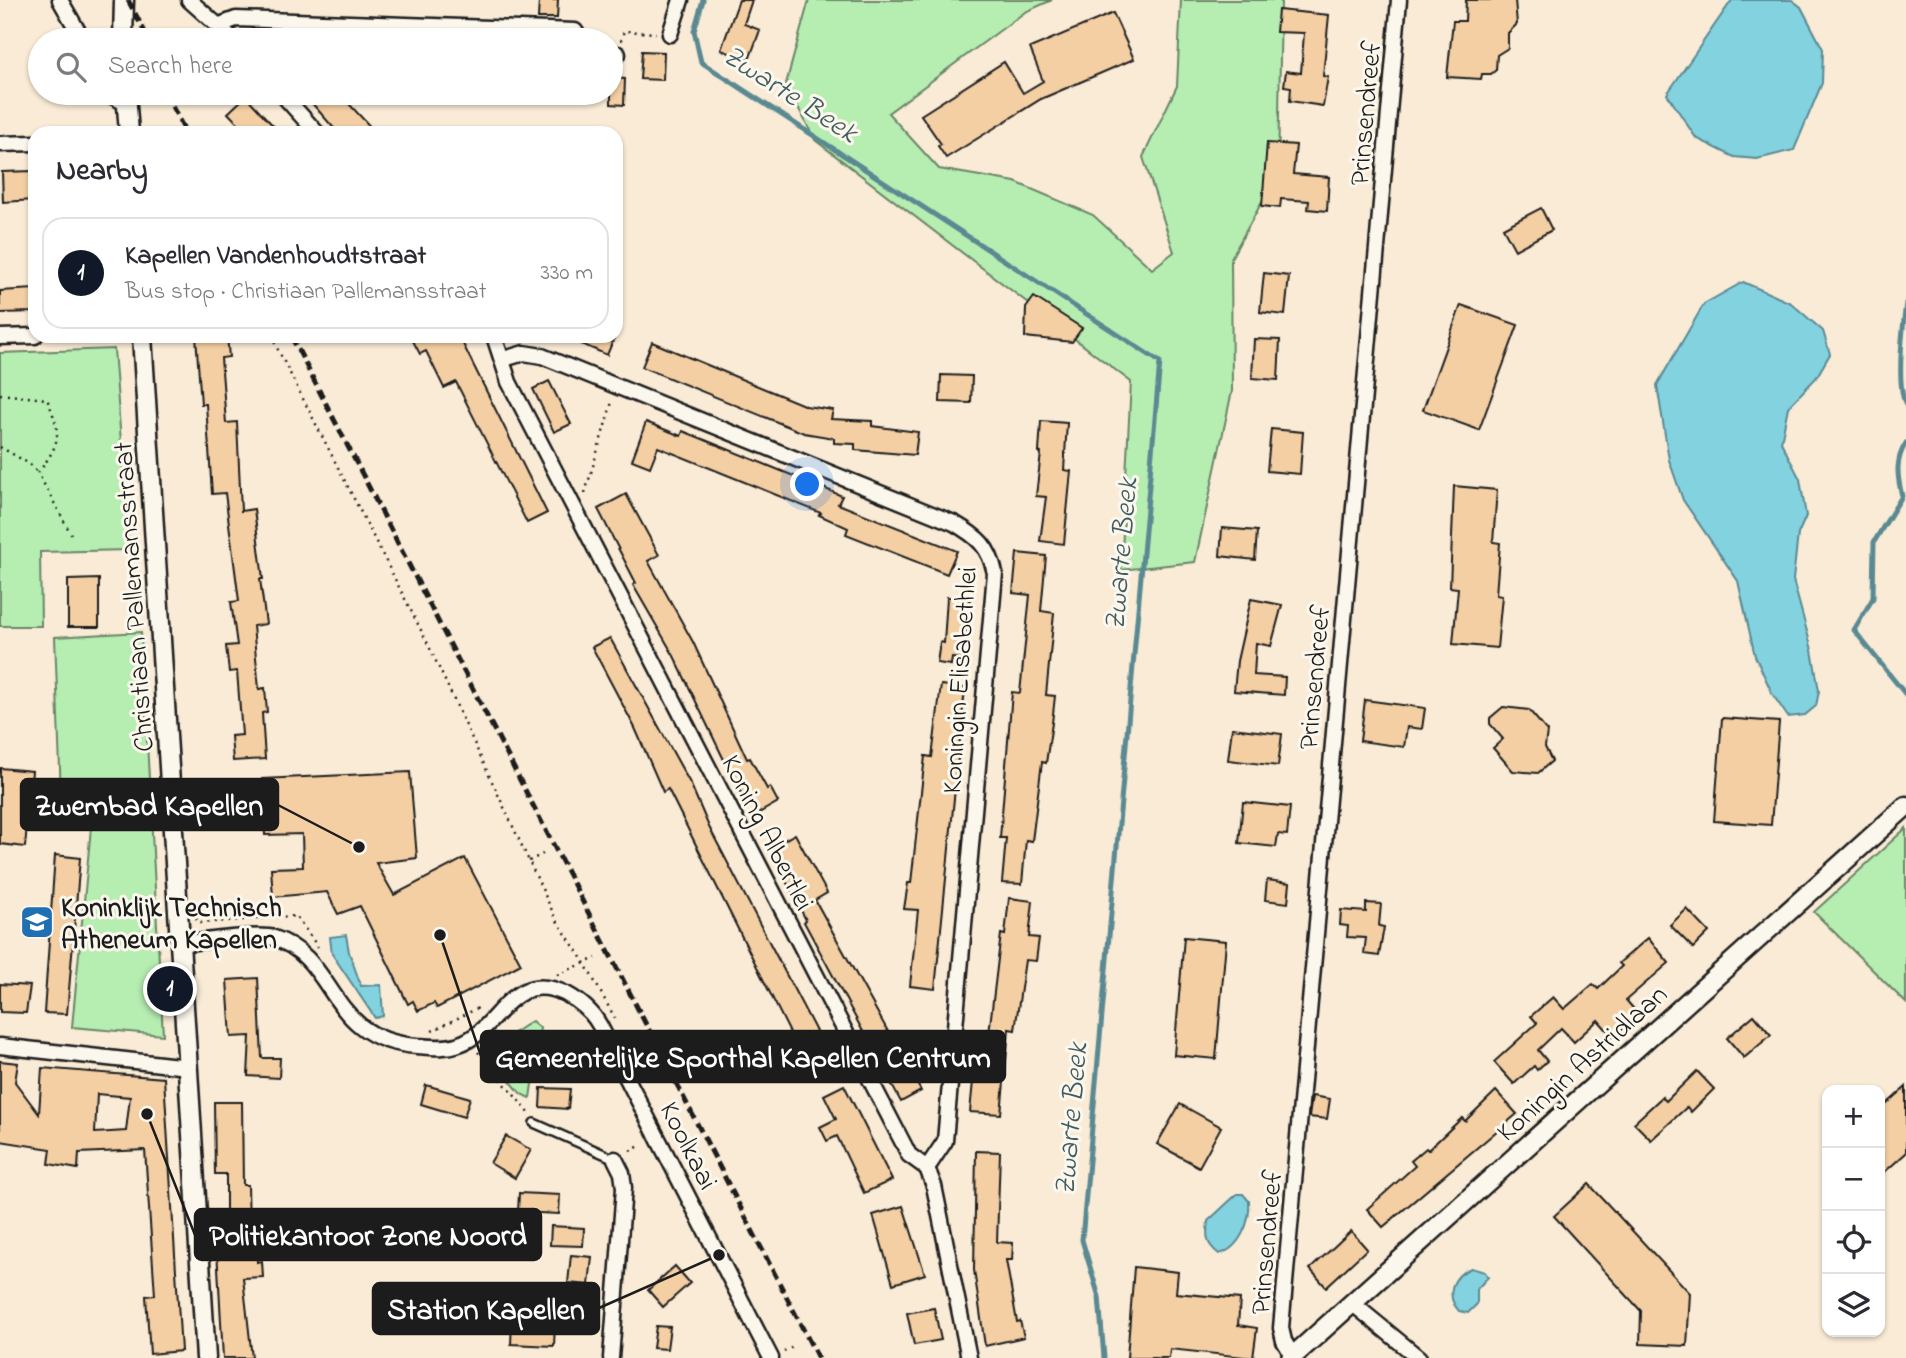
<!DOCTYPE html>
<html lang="en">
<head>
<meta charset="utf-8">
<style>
  :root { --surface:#fff; --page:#f2f2f3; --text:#2b2b33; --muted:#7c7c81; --line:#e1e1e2; --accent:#111827 }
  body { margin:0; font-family:"Indie Flower",sans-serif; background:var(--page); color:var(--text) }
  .controls { position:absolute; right:21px; bottom:21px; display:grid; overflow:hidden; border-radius:14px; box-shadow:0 2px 5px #0004 }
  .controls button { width:63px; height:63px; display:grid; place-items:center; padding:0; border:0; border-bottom:2px solid var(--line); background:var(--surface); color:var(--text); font:35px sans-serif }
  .you { position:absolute; left:808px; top:485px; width:24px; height:24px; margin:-18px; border:5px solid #fff; border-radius:50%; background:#1a73e8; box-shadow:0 0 0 10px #1a73e833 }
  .badge { display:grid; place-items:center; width:46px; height:46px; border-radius:50%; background:var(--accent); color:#fff; font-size:23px; font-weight:700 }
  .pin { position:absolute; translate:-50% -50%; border:4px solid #fff; box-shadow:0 2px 7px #0006 }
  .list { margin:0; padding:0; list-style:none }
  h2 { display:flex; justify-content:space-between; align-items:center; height:91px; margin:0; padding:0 28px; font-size:30px }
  h2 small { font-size:23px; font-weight:400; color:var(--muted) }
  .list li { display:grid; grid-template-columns:46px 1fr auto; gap:21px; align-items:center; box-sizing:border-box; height:112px; margin:0 14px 14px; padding:0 14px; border:2px solid var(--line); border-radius:21px }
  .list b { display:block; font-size:26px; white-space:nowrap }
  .list p { margin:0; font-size:23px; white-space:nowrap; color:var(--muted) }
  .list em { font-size:23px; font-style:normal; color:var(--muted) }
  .icon { flex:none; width:38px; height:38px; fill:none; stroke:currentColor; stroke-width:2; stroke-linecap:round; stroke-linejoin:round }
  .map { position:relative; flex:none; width:1906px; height:1358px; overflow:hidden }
  .search { position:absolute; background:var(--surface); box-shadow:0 2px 5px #0004; left:28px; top:28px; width:595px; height:77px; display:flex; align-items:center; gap:18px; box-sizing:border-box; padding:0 24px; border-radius:38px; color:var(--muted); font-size:26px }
  .panel { position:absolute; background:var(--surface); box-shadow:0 2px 5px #0004; left:28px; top:126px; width:595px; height:217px; border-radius:21px }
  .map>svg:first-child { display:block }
</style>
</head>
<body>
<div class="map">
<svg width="1906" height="1358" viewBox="0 0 1906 1358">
  <rect width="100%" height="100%" fill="#f9ebd6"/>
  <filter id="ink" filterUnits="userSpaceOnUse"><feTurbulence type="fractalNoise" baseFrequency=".0143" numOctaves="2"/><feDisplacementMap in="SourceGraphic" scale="14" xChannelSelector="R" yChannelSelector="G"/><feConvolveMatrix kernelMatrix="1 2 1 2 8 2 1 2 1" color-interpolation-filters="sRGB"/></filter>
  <g filter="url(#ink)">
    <g fill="#b6eeb2" stroke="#698567" stroke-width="2">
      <polygon points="809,0 1052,0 1025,12 888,113 939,169 1015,182 1093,215 1152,269 1174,252 1143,157 1177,86 1181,0 1281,0 1278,173 1231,258 1232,391 1195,562 1121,570 1131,382 815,140 786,84"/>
      <polygon points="114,349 129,550 40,552 41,626 0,626 0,353"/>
      <polygon points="141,632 163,1035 72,1027 92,817 61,795 55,637"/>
      <polygon points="1906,828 1906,1003 1814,912"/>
      <polygon points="532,1021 540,1028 530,1098 521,1094 491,1057 492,1047"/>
    </g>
    <g fill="#83d2e0" stroke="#5a8992" stroke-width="2">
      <polygon points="1732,0 1792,0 1801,7 1823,49 1822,83 1794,150 1757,159 1734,157 1696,138 1667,94"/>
      <polygon points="1743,282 1791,303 1823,331 1830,354 1816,378 1788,407 1781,442 1800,479 1806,516 1798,534 1793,580 1812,650 1819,691 1816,706 1805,715 1788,717 1773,695 1755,656 1738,581 1683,500 1669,460 1657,385 1704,304"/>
      <polygon points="346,935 349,952 361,986 381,985 383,1016 375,1018 332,954 330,937"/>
      <path d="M 1237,1194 L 1243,1194 L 1249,1201 C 1251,1221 1240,1249 1219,1254 C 1206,1244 1206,1237 1208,1221 Z"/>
      <path d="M 1471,1268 L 1485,1272 L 1488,1277 L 1477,1289 L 1477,1304 L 1468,1313 L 1459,1311 C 1445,1296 1451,1276 1471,1268 Z"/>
    </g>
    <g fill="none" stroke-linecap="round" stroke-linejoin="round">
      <g stroke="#5a8992" stroke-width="5">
        <polyline points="703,0 694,31 701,62 1160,362 1082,1240 1099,1297 1104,1358"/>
        <path d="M 1906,303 C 1903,326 1896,386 1906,405"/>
        <path d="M 1906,443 C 1895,460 1897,476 1902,496 L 1874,542 L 1873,598 L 1854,630 L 1906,695"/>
      </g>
    </g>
    <g fill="#f4cfa4" stroke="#1c1c1c" stroke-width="2" fill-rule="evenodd">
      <polygon points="539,0 558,0 557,18 538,18"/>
      <polygon points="739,0 752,0 744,24 760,30 749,60 721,50"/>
      <polygon points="1466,0 1515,0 1517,24 1508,33 1508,48 1497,55 1496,70 1491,74 1482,74 1481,79 1447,77 1453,21 1465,21"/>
      <polygon points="1278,10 1329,15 1323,76 1328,77 1323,106 1290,101 1291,87 1284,86 1286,71 1301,73 1304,33 1276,32"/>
      <polygon points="1113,13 1134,59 1041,99 946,158 938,146 941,144 921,115 1004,62 1023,93 1043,81 1030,48"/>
      <polygon points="642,51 664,52 663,80 640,79"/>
      <polygon points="611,78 625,79 624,105 611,104"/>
      <polygon points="303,93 339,93 376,133 338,133"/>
      <polygon points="246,96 265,117 280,133 247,133 228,113"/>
      <polygon points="1267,143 1296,145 1293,174 1329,177 1327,211 1308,209 1309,201 1281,199 1280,208 1262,206"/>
      <polygon points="33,171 34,200 3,202 2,172"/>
      <polygon points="1541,208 1552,230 1515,250 1503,228"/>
      <polygon points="1264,273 1289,276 1285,315 1260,312"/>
      <polygon points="35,289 35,312 0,313 0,291"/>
      <polygon points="1034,297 1082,328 1072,342 1025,337 1026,308"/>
      <polygon points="1461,305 1518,325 1479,430 1423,410"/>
      <polygon points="196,336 227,336 229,357 221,358 226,423 237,422 241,511 254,509 263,579 260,579 266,624 253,626 259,689 265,688 267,712 262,713 265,759 233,761 231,736 242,735 237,671 229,672 226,646 237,645 231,602 239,601 225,493 212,494 206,404 201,404"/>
      <polygon points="419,336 459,336 547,513 527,523 456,382 444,388 426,351 420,354 413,341"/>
      <polygon points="563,336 615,336 607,355"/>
      <polygon points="1254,339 1280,340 1278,380 1252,378"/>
      <polygon points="652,342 806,406 833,410 831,419 872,421 872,426 918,432 915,455 855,450 855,444 834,443 834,438 804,433 642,367"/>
      <polygon points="941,375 972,376 971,403 940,402"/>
      <polygon points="549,381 571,424 554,432 533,389"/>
      <polygon points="1041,421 1067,423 1064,470 1071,471 1064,544 1040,541 1046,497 1036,496 1041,453 1039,452"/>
      <polygon points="646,422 681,436 683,431 821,487 842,496 838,504 957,551 947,574 846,534 848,528 819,515 821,513 658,447 650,467 632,460"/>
      <polygon points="1271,429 1303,432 1300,474 1267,471"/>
      <polygon points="1454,486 1497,490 1493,542 1500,543 1496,595 1502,596 1497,648 1453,644 1458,588 1450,587"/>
      <polygon points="626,494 659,555 648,561 693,642 747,759 750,758 767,789 770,787 778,802 759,813 748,794 743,797 727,766 674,656 633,585 636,583 598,509"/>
      <polygon points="1222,528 1257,531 1255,560 1220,556"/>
      <polygon points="1017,553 1046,556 1041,611 1054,613 1046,695 1055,696 1052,723 1046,763 1042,762 1032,841 1026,840 1022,884 1002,883 1006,838 1000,838 1012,692 1020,693 1030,595 1013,593"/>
      <polygon points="99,579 99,627 68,627 68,580"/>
      <polygon points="947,597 970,599 963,659 952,658 951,665 937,663 940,642 944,643"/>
      <polygon points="1251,599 1282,605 1271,646 1256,643 1254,675 1285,677 1284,695 1234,691 1237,661"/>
      <polygon points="610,638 691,785 709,827 832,1062 810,1073 668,789 663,792 635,728 592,647"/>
      <polygon points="941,685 965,688 935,989 910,986 918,910 904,909 908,883 911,883 925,756 932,757"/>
      <polygon points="1365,700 1425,708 1422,729 1407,727 1404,747 1360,741"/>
      <polygon points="1503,707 1529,710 1547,731 1545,747 1552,761 1538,773 1513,771 1493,748 1503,739 1490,724 1490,718"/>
      <polygon points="1722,718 1779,722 1771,825 1714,821"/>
      <polygon points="1232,728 1282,734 1278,766 1228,760"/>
      <polygon points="0,768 32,771 25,847 0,844"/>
      <polygon points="410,772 417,858 376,863 394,895 465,858 521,964 437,1008 434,1003 418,1011 413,1001 408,1004 360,906 338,914 327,892 273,897 271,868 303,867 302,834 265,835 262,779"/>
      <polygon points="1243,802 1290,807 1287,835 1278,834 1276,847 1239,843"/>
      <polygon points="795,834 827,893 815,900 921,1091 901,1102 804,922 806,920 769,848"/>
      <polygon points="55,855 80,858 67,1014 44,1013"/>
      <polygon points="1267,880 1290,883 1288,903 1265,900"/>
      <polygon points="1009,898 1033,901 1029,937 1039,938 1036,961 1025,960 1015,1030 1009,1029 1001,1114 970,1112 977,1041 988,1042 1001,934 1005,935"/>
      <polygon points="1366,903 1381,904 1379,926 1384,927 1379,956 1364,954 1366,938 1347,937 1348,926 1340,925 1341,910 1366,912"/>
      <polygon points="1687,909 1709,932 1693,948 1670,925"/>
      <polygon points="1184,937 1226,941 1216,1059 1174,1055"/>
      <polygon points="1648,938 1669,963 1626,1000 1638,1014 1613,1037 1598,1020 1574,1042 1561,1028 1538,1050 1547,1061 1537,1070 1534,1066 1514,1084 1494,1062 1537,1023 1531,1016 1553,997 1564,1009 1593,984 1598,989 1622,966 1619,963"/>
      <polygon points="258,978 262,1058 280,1058 279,1078 248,1076 250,1036 231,1037 227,980"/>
      <polygon points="0,984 30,986 26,1013 0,1012"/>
      <polygon points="1754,1015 1771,1035 1744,1058 1727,1038"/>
      <path d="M 0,1061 L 18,1063 L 15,1082 L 39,1114 L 42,1068 L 164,1078 L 181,1351 L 150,1354 L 146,1296 L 155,1295 L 145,1150 L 79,1153 L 78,1169 L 49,1164 L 51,1149 L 0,1141 ZM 97,1094 L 130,1097 L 126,1131 L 95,1133 Z"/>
      <polygon points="1697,1071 1714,1089 1691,1112 1687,1107 1651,1140 1634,1123 1662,1097 1666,1101"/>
      <polygon points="426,1085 470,1098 464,1117 421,1104"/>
      <polygon points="844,1085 892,1180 864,1193 837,1136 827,1141 820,1127 836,1119 824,1095"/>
      <polygon points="1906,1087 1906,1153 1880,1176 1880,1110"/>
      <polygon points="541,1088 570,1089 568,1109 540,1107"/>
      <polygon points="1496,1091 1517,1114 1383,1227 1367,1209 1415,1166 1411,1161 1426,1148 1428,1150 1462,1118 1465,1121"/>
      <polygon points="1312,1096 1330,1099 1327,1119 1309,1117"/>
      <polygon points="214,1102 242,1102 243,1185 248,1185 249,1229 251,1229 252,1245 256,1245 257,1262 262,1261 263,1277 243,1278 252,1358 223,1358 216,1231 226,1230 226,1174 215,1174"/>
      <polygon points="1180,1104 1221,1127 1199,1167 1157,1144"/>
      <polygon points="506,1136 531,1150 515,1178 490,1163"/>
      <polygon points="976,1151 1000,1152 997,1242 1013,1243 1012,1260 1006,1260 1017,1322 1020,1321 1024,1337 985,1346 974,1270"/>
      <polygon points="1589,1184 1690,1293 1687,1346 1640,1344 1641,1311 1554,1216"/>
      <polygon points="519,1193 560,1195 559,1214 518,1212"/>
      <polygon points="903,1206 925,1274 893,1284 873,1215"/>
      <polygon points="551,1226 584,1228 583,1246 550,1245"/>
      <polygon points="1351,1231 1367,1249 1326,1287 1310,1269"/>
      <polygon points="571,1255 592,1257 589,1285 568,1283"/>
      <polygon points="675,1266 690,1283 663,1307 648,1290"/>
      <polygon points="1134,1267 1178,1272 1176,1293 1240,1299 1238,1325 1257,1328 1253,1358 1170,1349 1169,1358 1127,1358"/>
      <polygon points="520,1291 553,1294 549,1323 555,1323 554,1346 511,1344 512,1321 517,1322"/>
      <polygon points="934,1308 941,1340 914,1345 907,1313"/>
      <polygon points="656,1326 670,1327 667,1349 653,1348"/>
    </g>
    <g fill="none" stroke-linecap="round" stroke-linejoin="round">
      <g stroke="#1c1c1c" stroke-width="12">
        <polyline id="service" points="534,1123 615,1159"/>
      </g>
      <g stroke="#1c1c1c" stroke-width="19">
        <g id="minor">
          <polyline points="60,0 83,40"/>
          <polyline points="189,0 234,40"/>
          <polyline points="220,25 236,19 575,31 581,40"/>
          <polyline points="670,34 681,0"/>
          <polyline points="611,54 618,54"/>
          <polyline points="107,93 127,104"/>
          <polyline points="281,93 317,133"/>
          <polyline points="0,144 35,143"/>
          <polyline points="494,336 509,382 904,1145 909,1155 927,1168 934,1186 969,1358"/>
          <polyline points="0,337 35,336"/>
          <path d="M 504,359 L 524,353 L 542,356 L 954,523 C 978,537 989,546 995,573 L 945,1141 L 927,1168"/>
          <path d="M 179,944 C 198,942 259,933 274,938 C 339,959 326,1040 417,1046 C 430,1047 446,1049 459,1044 C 500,1031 509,967 566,994 C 581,1002 592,1011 600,1026 L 771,1358"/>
          <polyline points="0,1046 188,1067"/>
          <polyline points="1352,1303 1419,1358"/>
          <polyline points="1293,1356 1284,1341 1281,1328 1399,0"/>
          <polyline points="611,1358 624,1188 622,1173 615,1159"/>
        </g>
      </g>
      <g stroke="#1c1c1c" stroke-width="23">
        <g id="tertiary">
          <polyline points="123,40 124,0"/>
          <polyline points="126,93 129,133"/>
          <polyline points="142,336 206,1358"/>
          <polyline points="1291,1358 1906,806"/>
        </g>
      </g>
      <g stroke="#1c1c1c" stroke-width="2.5" stroke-dasharray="2 5" stroke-linecap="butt">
        <polyline points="621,41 624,31 656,33"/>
        <polyline points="271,336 427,642 556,919 584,962 616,1020"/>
        <path d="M 0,394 L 47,399 C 62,435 61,442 38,473 L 71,534"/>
        <polyline points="0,447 30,464 37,472"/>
        <polyline points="585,493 612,402"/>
        <polyline points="529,861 543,854"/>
        <polyline points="196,918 199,923 296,916 318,947"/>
        <polyline points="557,975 596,958"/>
        <polyline points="432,1031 482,1006"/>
        <polyline points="478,1052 530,1114"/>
        <polyline points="630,1151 642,1145"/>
        <polyline points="684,1155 694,1150"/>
        <polyline points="784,1352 796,1345"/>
      </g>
      <use href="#service" stroke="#fbf7ec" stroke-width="7"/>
      <use href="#minor" stroke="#fbf7ec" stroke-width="14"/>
      <use href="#tertiary" stroke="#fbf7ec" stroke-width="18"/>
      <g stroke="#1c1c1c" stroke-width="5" stroke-dasharray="10 5" stroke-linecap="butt">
        <polyline points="128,0 149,40"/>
        <polyline points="165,93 186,133"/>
        <polyline points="291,336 818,1358"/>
      </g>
    </g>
  </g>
  <defs>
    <g id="school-square" transform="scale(1.75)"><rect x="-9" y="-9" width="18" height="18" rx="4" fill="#1f6fb2" stroke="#fbf7ec"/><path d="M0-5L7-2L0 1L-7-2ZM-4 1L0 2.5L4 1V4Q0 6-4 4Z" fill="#fff"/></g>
  </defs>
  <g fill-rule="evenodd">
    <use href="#school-square" x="37" y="922"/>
  </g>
  <g text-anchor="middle" stroke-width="6" stroke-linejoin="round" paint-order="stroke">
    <g font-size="28" fill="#1c1c1c" stroke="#fbf7ec">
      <text transform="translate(1364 113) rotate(-85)" y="10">Prinsendreef</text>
      <text transform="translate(132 597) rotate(-94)" y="10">Christiaan Pallemansstraat</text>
      <text transform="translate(1313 677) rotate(-85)" y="10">Prinsendreef</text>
      <text transform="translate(958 680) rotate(-86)" y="10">Koningin Elisabethlei</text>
      <text transform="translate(769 832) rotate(63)" y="10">Koning Albertlei</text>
      <text transform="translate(1581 1062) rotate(-42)" y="10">Koningin Astridlaan</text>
      <text transform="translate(690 1145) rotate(63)" y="10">Koolkaai</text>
      <text transform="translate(1265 1242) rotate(-85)" y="10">Prinsendreef</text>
    </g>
    <g font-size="28" font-weight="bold" fill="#1c1c1c" stroke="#fbf7ec" text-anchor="start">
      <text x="61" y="916">Koninklijk Technisch<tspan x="61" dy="32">Atheneum Kapellen</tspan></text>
    </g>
    <g font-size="30" font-style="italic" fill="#405c61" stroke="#fbf7ec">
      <text transform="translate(791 93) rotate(33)" y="10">Zwarte Beek</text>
      <text transform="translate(1120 554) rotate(-85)" y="10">Zwarte Beek</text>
      <text transform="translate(1070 1119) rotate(-85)" y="10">Zwarte Beek</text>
    </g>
  </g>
  <path fill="none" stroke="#1c1c1c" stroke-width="2.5" d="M359 847L278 805M440 935L481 1056M147 1114L195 1235M719 1255L599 1308"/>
  <g fill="#1c1c1c" stroke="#fbf7ec" stroke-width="2.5">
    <circle cx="359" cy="847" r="7"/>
    <circle cx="440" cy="935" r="7"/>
    <circle cx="147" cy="1114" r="7"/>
    <circle cx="719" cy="1255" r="7"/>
  </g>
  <g fill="#1c1c1c" stroke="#1c1c1c" stroke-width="2.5">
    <rect x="21" y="779" width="257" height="51" rx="7"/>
    <rect x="481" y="1031" width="524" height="51" rx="7"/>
    <rect x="195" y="1209" width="346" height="51" rx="7"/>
    <rect x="373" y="1283" width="226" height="51" rx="7"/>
  </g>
  <g font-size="30" text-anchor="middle" font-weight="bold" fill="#fff">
    <text x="149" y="815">Zwembad Kapellen</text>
    <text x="743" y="1067">Gemeentelijke Sporthal Kapellen Centrum</text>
    <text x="368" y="1245">Politiekantoor Zone Noord</text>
    <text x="486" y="1319">Station Kapellen</text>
  </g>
</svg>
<div class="controls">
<button>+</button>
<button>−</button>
<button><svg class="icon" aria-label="locate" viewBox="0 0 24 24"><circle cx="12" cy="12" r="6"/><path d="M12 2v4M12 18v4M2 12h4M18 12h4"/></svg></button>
<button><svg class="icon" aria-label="layers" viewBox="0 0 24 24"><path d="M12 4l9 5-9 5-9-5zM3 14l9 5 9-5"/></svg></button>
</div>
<div class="you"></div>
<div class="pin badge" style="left:170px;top:989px">1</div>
<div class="search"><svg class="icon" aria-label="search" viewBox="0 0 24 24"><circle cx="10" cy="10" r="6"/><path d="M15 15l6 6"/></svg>Search here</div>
<section class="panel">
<h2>Nearby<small></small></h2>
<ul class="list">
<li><span class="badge">1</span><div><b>Kapellen Vandenhoudtstraat</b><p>Bus stop · Christiaan Pallemansstraat</p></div><em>330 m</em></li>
</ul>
</section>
</div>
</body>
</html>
